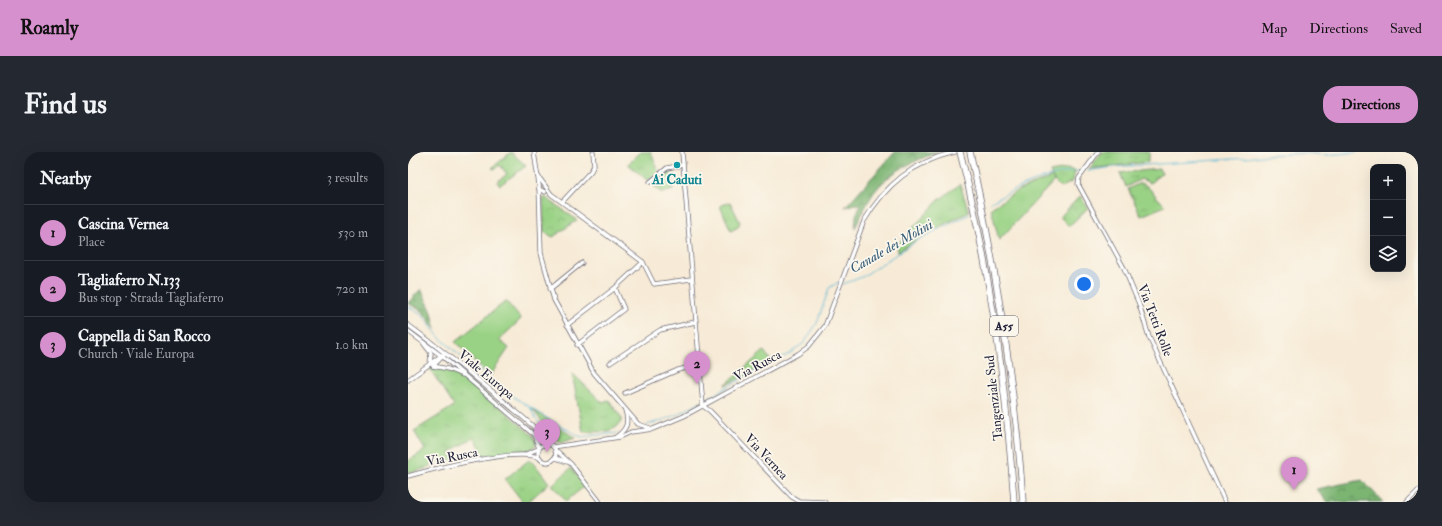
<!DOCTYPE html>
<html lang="en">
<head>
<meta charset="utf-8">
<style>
  :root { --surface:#171b24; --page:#242831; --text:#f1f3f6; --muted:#9ea1a6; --line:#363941; --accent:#d690ce }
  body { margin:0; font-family:"IM FELL Double Pica",serif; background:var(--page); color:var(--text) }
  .controls { position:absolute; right:12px; top:12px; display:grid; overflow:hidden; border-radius:8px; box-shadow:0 4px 16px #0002 }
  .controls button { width:36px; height:36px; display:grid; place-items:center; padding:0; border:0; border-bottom:1px solid var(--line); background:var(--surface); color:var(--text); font:20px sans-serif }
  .you { position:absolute; left:676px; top:132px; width:14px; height:14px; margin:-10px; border:3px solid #fff; border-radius:50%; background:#1a73e8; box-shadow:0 0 0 6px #1a73e833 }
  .badge { display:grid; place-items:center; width:26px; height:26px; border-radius:50%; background:var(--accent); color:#111; font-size:13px; font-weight:700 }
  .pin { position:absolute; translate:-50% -33px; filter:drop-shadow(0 1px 2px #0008) }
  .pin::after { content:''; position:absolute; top:21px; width:14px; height:12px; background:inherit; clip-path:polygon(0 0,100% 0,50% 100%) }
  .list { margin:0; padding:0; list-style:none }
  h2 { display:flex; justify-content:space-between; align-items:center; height:52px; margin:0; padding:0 16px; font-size:17px }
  h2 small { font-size:13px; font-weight:400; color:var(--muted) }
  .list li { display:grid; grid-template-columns:26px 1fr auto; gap:12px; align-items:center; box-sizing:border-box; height:56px; padding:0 16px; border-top:1px solid var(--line) }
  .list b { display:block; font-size:15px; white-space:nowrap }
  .list p { margin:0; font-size:13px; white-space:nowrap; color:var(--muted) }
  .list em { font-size:13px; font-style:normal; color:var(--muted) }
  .icon { flex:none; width:22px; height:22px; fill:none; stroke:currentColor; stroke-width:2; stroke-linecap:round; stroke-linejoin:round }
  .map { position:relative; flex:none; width:1010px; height:350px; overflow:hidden; border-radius:16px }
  header { display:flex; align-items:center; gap:24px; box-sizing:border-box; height:56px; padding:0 20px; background:var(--accent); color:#111 }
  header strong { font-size:19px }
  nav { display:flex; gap:22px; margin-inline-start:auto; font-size:14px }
  .intro { display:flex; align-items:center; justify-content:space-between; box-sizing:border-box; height:96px; padding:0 24px }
  h1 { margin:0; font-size:28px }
  .button { padding:10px 18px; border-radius:16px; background:var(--accent); color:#111; font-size:14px; font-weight:700 }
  main { display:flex; gap:24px; padding:0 24px }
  aside { flex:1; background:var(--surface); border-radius:16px; box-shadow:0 4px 16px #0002 }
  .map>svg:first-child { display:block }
</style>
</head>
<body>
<header>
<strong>Roamly</strong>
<nav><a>Map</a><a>Directions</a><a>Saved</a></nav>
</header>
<div class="intro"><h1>Find us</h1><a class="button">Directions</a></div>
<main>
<aside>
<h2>Nearby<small>3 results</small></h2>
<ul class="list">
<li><span class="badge">1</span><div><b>Cascina Vernea</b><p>Place</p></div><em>530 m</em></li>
<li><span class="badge">2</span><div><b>Tagliaferro N.133</b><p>Bus stop · Strada Tagliaferro</p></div><em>720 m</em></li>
<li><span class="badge">3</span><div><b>Cappella di San Rocco</b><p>Church · Viale Europa</p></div><em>1.0 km</em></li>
</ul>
</aside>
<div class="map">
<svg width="1010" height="350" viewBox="0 0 1010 350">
  <defs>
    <pattern id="grass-tufts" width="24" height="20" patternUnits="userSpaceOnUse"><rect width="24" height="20" fill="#9ad285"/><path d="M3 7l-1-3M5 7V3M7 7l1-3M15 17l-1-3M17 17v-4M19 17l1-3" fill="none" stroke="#84b474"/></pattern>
    <pattern id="forest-crowns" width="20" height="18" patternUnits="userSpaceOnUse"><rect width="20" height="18" fill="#7bb472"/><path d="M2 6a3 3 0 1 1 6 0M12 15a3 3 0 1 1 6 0" fill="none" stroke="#64925f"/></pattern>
    <pattern id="park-crowns" width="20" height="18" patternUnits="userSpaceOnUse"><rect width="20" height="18" fill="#9ad285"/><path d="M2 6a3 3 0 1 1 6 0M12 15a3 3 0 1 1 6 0" fill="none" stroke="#84b474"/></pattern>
  </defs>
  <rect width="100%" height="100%" fill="#fbf7ec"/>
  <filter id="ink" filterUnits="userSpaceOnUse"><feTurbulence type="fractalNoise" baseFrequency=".025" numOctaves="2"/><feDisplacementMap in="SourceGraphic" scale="8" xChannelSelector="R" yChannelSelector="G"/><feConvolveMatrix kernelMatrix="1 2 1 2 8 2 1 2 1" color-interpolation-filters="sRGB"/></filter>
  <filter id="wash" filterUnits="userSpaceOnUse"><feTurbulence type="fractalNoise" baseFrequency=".012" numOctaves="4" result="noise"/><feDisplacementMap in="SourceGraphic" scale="16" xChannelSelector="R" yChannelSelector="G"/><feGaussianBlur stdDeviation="0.9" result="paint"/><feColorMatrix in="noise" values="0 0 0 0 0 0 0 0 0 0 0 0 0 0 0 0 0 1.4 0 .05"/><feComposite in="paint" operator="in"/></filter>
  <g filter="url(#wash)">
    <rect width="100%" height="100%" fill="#f7ebd7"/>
    <g fill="url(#grass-tufts)" stroke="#5e7a60">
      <polygon points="233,0 243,0 250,19 240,29 220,12"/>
      <polygon points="694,0 742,0 740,10 681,17"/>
      <polygon points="659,17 667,18 665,29 653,36 646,29 642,20"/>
      <polygon points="751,17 754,21 742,31 733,27 718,35 712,21"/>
      <polygon points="732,31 739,34 757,54 733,64 720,37"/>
      <polygon points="552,32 561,60 513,84 490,100 489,93 531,48"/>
      <polygon points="672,44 680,56 661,74 652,65"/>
      <polygon points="322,50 332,70 330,75 323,79 312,54"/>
      <polygon points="356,199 363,209 326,229 317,233"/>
      <path d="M 30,216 C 65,224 98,261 125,284 L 128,290 L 127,294 L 121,298 L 69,305 L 69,301 L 72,295 L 66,285 L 42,300 L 44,304 L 47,304 L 47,310 L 28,309 L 19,316 L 0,321 L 0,309 L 17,298 L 6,279 L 46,254 L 22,217 Z"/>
      <path d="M 164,221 L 195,251 L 201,248 L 214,267 C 209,283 188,279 175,280 Z"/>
      <polygon points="124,257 167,286 152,291"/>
      <polygon points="121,308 126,311 141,331 120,350 115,350 97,327"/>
      <polygon points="163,316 177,334 158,349 144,333"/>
    </g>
    <g fill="url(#forest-crowns)" stroke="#4e6b56">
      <path d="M 487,0 L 530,0 C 506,9 480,20 465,42 C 458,52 453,65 447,76 L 448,63 L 452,54 L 448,52 L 437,55 Z"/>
      <polygon points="13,137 24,160 28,178 14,159 0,151"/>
      <polygon points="954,328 975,350 920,350 908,337"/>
    </g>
    <g fill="url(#park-crowns)" stroke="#5e7a60">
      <polygon points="263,19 265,38 254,41 245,33 258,20"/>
      <polygon points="137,45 169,68 145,85 136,80 135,47"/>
    </g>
    <g fill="#9ad285" stroke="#5e7a60">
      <polygon points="103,0 118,14 92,33 89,30 99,22 92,13 86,17 84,16"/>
      <polygon points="644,25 646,29 591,88 583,56 611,38"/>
      <polygon points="98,149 113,167 91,188 101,196 82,224 47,190"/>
    </g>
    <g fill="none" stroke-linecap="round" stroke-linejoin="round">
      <g stroke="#57b5d5" stroke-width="1">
        <polyline points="679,19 706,15 839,6 860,3 901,1 918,3 949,0"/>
        <path d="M 582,51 C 612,34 639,21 674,19"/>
        <polyline points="435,132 454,125 513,86 562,62"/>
        <polyline points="0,154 15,164 31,185 51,203 62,209 87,233 147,271 173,285 210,281"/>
        <polyline points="297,248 347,219 381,202 396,191 409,171 421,136 429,131 432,131"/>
        <polyline points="121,254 128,267 148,290"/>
        <polyline points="239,273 264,265 292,251"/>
      </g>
    </g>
  </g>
  <g filter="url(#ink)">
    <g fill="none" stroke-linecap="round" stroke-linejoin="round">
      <g stroke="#6d6872" stroke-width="5">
        <g id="minor">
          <polyline points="126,0 131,33 133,101 146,148 186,221 230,272 242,276"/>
          <polyline points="274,0 295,254"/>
          <polyline points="690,0 671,26 670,32 716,116 731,152 741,185 817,350"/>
          <polyline points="130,24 143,42 235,110 246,132 283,127"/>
          <polyline points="242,30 259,16 275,13"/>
          <polyline points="131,37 137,40"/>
          <polyline points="154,50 183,19 186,13 185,0"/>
          <polyline points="142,137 174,111"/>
          <path d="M 0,173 C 34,198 66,224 98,251 C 113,264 129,275 139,292"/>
          <polyline points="159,173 207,136 235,110"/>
          <polyline points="0,179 35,205 126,283 131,296"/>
          <polyline points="16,192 23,201 22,212"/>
          <polyline points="169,193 216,157 207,136"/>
          <polyline points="202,211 252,178 287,170"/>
          <polyline points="25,214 40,217 54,223"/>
          <polyline points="25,214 36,203"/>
          <polyline points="0,228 34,203"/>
          <polyline points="217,241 270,218 291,213"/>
          <polyline points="295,254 302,259 384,345 391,349 417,350"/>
          <path d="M 208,285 C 219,277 221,271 217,258"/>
          <circle cx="139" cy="301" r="9"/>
          <path d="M 145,295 L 212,285 L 223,280 L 245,277 L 276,264 L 390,202 L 401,194 L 417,174 L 456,69 C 478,32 505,10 547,0"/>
          <polyline points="147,299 150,300 163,312 192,350"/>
          <polyline points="118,302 130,297"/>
          <polyline points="145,307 148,306 159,310"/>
          <path d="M 0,324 C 25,317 111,295 132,306"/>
          <polyline points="999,350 1010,339"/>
        </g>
      </g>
      <g stroke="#6d6872" stroke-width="7">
        <g id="highway">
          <path d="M 552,0 C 582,115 598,232 606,350"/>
          <path d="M 562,0 C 588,116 607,231 615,350"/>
        </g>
      </g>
      <use href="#minor" stroke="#fff" stroke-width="3.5"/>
      <use href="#highway" stroke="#fff" stroke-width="5.5"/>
    </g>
  </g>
  <circle fill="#0f9aa8" stroke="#fbf7ec" stroke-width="1.5" cx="269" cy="13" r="4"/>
  <g text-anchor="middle" stroke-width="3.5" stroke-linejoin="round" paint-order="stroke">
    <rect fill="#fbf7ec" stroke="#636270" stroke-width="1" x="582" y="164" width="28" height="20" rx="3"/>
    <g font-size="12" font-weight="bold" fill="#22223b">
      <text x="596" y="178">A55</text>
    </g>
    <g font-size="13" font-weight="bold" fill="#0d838f" stroke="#fbf7ec">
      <text x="269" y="32">Ai Caduti</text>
    </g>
    <g font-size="13" fill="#22223b" stroke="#fbf7ec">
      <text transform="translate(748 168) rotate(69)" y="5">Via Tetti Rolle</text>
      <text transform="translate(349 213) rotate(-28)" y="5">Via Rusca</text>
      <text transform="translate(79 222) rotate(40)" y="5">Viale Europa</text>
      <text transform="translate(585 246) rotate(-96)" y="5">Tangenziale Sud</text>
      <text transform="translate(44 304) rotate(-11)" y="5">Via Rusca</text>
      <text transform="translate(359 304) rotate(47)" y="5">Via Vernea</text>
    </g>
    <g font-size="14" font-style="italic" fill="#375d79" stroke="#fbf7ec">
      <text transform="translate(483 94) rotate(-30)" y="5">Canale dei Molini</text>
    </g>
  </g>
</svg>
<div class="controls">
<button>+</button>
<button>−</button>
<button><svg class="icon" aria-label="layers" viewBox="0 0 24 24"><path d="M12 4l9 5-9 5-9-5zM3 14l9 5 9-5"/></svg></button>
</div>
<div class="you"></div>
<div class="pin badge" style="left:886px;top:338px">1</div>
<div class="pin badge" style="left:289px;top:232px">2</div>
<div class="pin badge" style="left:139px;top:300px">3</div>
</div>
</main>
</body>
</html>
